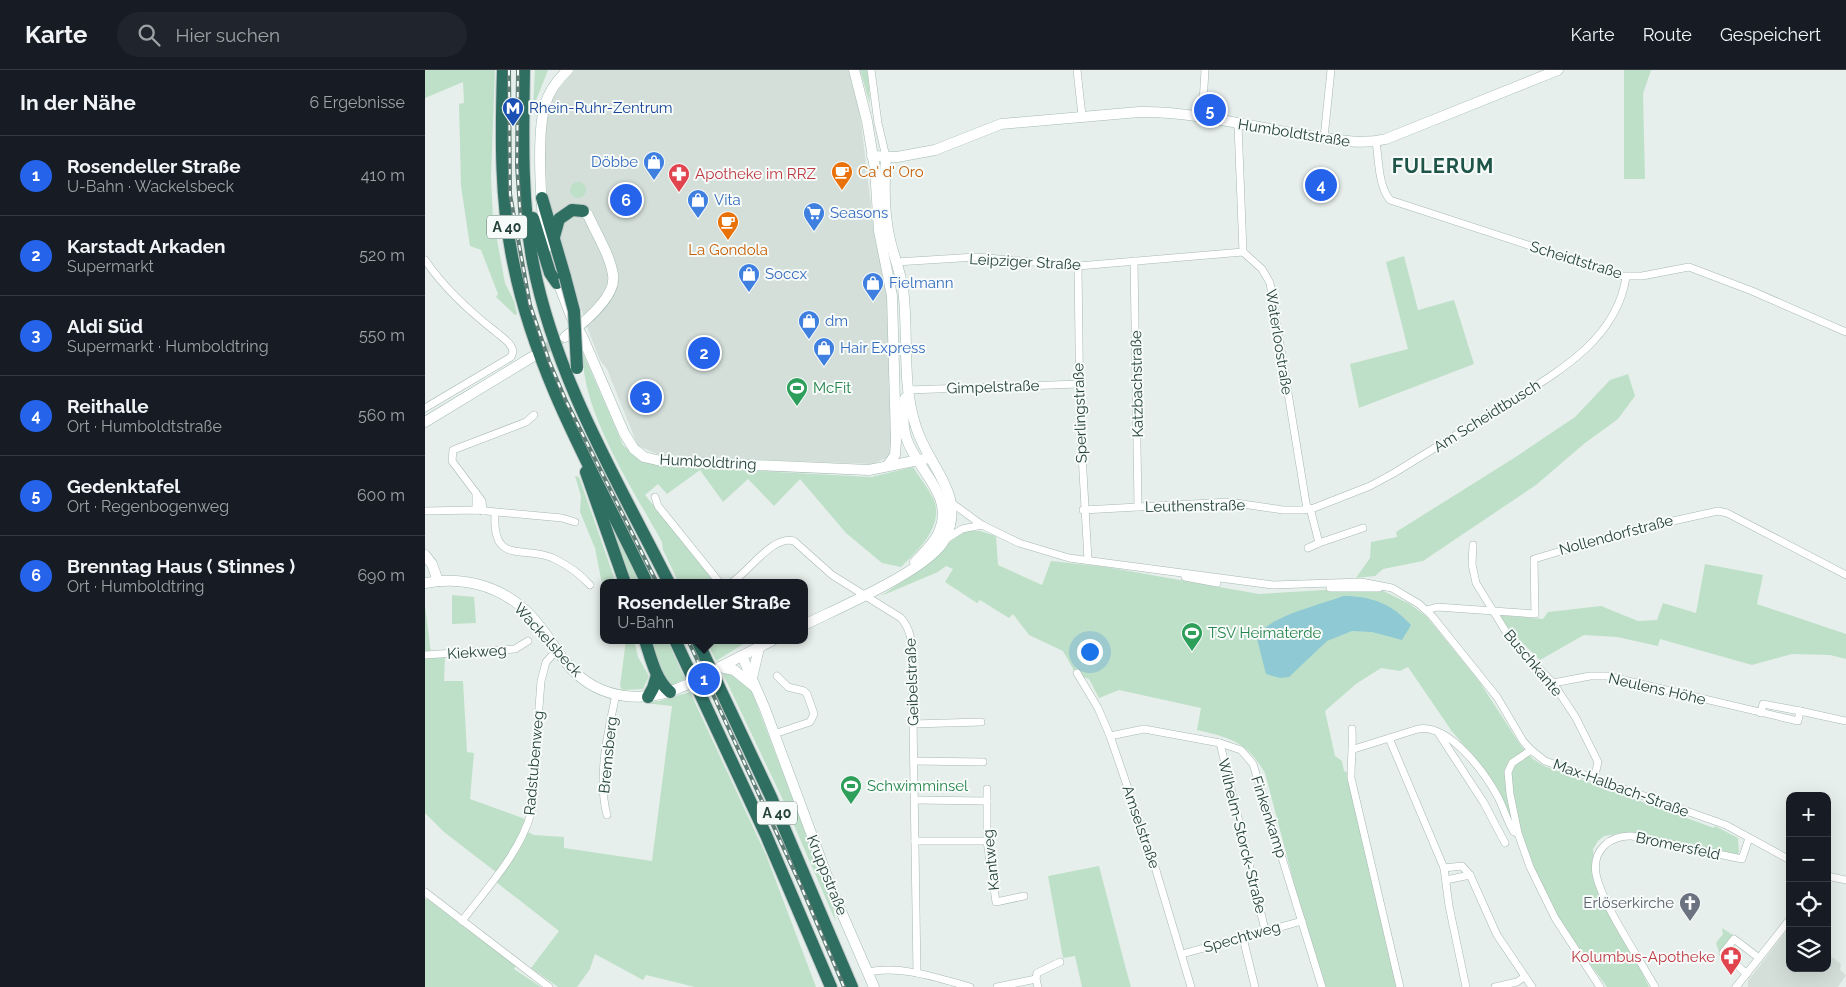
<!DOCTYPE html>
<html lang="de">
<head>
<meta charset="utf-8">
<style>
  :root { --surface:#171b24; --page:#20242c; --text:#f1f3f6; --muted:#9ea1a6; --line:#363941; --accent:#2563eb }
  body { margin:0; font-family:Raleway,sans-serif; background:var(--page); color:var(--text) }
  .controls { position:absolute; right:15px; bottom:15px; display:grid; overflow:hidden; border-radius:10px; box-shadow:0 5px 20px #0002 }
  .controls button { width:45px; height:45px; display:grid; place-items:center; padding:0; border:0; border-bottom:1px solid var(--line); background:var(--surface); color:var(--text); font:25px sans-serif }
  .you { position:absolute; left:664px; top:581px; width:18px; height:18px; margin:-12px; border:4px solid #fff; border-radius:50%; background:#1a73e8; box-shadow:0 0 0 8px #1a73e833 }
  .badge { display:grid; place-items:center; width:32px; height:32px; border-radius:50%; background:var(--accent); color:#fff; font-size:16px; font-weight:700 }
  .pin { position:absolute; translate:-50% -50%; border:2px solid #fff; box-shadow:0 1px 5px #0006 }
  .popup { position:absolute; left:175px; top:509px; width:208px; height:65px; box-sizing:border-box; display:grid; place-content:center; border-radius:10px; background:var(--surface); filter:drop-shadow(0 1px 4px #0005); font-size:16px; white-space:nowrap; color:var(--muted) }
  .popup b { font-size:19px; color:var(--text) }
  .popup::after { content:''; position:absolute; left:50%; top:100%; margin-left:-10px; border:10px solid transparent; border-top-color:var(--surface) }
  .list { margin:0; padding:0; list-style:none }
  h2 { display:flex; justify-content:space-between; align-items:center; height:65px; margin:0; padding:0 20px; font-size:21px }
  h2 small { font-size:16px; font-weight:400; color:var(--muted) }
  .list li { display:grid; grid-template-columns:32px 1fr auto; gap:15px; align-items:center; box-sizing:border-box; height:80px; padding:0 20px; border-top:1px solid var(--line) }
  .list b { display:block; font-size:19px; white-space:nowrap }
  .list p { margin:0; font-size:16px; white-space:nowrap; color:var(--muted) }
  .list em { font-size:16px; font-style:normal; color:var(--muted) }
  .icon { flex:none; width:28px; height:28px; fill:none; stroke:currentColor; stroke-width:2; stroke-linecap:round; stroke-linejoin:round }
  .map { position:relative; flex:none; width:1421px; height:917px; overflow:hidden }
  header { display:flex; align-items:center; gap:30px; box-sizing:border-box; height:70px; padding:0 25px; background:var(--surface); border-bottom:1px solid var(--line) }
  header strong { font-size:24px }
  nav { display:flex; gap:28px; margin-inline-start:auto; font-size:18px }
  .search { width:350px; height:45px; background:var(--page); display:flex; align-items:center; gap:12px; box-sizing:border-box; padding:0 18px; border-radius:28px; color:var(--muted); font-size:19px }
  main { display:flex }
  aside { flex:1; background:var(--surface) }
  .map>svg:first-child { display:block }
</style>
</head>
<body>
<header>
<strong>Karte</strong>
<div class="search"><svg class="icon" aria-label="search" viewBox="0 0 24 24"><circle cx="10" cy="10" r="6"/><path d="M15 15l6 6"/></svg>Hier suchen</div>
<nav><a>Karte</a><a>Route</a><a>Gespeichert</a></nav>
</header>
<main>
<aside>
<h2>In der Nähe<small>6 Ergebnisse</small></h2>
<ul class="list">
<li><span class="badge">1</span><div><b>Rosendeller Straße</b><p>U-Bahn · Wackelsbeck</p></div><em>410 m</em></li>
<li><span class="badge">2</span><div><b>Karstadt Arkaden</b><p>Supermarkt</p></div><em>520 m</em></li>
<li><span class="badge">3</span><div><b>Aldi Süd</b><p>Supermarkt · Humboldtring</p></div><em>550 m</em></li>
<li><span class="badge">4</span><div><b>Reithalle</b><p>Ort · Humboldtstraße</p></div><em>560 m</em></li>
<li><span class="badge">5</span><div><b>Gedenktafel</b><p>Ort · Regenbogenweg</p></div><em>600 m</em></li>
<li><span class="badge">6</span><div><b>Brenntag Haus ( Stinnes )</b><p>Ort · Humboldtring</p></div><em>690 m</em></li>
</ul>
</aside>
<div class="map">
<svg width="1421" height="917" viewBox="0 0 1421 917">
  <rect width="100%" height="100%" fill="#e6efeb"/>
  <g fill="#d4dfda">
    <polygon points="150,0 425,0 434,36 450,169 458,198 462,227 467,381 461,388 448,394 237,386 213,376 182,299 175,290 164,262 124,143 119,82 123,39 130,23"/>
    <polygon points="1365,856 1365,898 1402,898 1402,883 1416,894 1415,900 1421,905 1413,917 1323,917 1323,911"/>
  </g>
  <g fill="#bfe0c8">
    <polygon points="0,0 70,0 66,108 68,148 80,213 89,231 92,244 90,245 71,227 73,224 56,180 45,176 36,116 34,34 39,33 38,12 0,28"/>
    <polygon points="110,0 123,0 108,38"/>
    <polygon points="435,0 443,0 445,34"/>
    <polygon points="1199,0 1226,0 1218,24 1220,109 1199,109"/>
    <circle cx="153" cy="120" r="8"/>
    <polygon points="979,186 993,240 1029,230 1049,294 934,338 925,294 983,279 961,192"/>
    <path d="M 158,283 L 198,375 L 215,391 L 239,396 L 446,407 L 488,397 C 495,408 504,419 509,430 C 519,457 492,481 476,497 L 457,493 L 421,463 L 375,409 L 349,436 L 323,409 L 298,432 L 275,400 L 242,424 L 233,414 L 220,425 L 291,513 L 254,513 L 238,480 L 237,472 C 209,421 156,341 158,283 Z"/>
    <polygon points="1203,304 1210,326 1193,349 1160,373 1111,415 998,491 958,499 950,506 931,508 945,488 946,472 972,467 971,462 1089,388 1150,347 1185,310"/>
    <polygon points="150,406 154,407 191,513 177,514 170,478 155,442 156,426"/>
    <polygon points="176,431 215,513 204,513"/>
    <path d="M 542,461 L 555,461 L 571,466 L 573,495 L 617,515 L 626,491 L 681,497 L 834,524 L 950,517 L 985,534 L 1002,547 L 1054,611 L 1096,676 L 1108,689 L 1119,696 L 1289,758 L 1290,756 L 1313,768 L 1314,783 L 1310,785 L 1203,762 L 1179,766 L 1173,771 L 1168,779 L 1169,804 L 1224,917 L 1182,917 L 1130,847 L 1084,744 L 1061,702 L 1026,660 L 983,597 L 975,601 L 956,598 L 931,614 L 900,641 L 910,686 L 917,691 L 919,701 L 923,703 L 972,917 L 901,917 L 872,825 L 840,703 C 822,672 806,668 772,660 L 776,638 L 694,620 L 674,628 L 664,609 L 651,604 L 638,581 L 604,565 L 588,544 L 584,548 L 555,530 L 552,533 L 520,512 L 528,499 L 521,496 L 513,502 L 456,526 L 501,495 L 529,468 Z"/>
    <polygon points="1280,494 1338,505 1332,534 1421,564 1421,589 1405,585 1367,584 1327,595 1235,569 1233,576 1192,567 1159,565 1115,590 1089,565 1073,545 1118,549 1123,542 1176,536 1213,551 1232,550 1238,533 1271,543"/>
    <polygon points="27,525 49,527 51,553 27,554"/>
    <polygon points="0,536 6,584 20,586 19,611 38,611 42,682 49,683 45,729 100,749 96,759 109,765 139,767 139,778 227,791 247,636 219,633 234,631 265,622 341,785 391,917 270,917 221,905 218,910 170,884 165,899 152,917 133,917 106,898 134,861 71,812 76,806 19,762 0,743"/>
    <polygon points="201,570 209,570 213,587 224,606 218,619 197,620 195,616"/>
    <polygon points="224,570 242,570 260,609 247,615 238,611"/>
    <polygon points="281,570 323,570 323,571 291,591"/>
    <polygon points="302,603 309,605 327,622 407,832 411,852 358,730 298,604"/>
    <polygon points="674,796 702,903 706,917 657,917 650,886 638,888 623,806"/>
    <polygon points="0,829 4,829 91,896 89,899 116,917 0,917"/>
    <polygon points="1297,858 1308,865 1294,882 1291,873 1298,864"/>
  </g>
  <path fill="#8ec9d4" d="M 918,526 C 947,526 967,534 986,555 L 977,570 L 947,562 L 927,561 L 902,571 L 864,607 L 855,608 L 841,604 L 832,569 C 838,547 899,534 918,526 Z"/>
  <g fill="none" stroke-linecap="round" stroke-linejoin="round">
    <g stroke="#bfccc8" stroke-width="10" stroke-dasharray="10 5" stroke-linecap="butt">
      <polyline points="108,286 136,269"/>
      <polyline points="262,614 292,599"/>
    </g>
    <g stroke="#a8b8b2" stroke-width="8">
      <g id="street">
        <polyline points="446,0 453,53 461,87"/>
        <polyline points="652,0 657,46"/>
        <polyline points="777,49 780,0"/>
        <polyline points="813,55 818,182"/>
        <polyline points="899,68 906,0"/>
        <path d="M 951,72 C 954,90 953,115 965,130 L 1198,206 L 1217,206 L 1264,197 L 1327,221 L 1421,262"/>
        <polyline points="818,182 837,199 845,213 882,439"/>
        <path d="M 0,190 C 19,218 44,241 71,262 C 78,268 87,273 88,282 L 86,287 L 0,338"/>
        <polyline points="709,191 713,437"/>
        <polyline points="471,192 551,187 653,196 818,182"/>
        <polyline points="653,196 655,349 663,490"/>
        <polyline points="482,320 654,314"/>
        <polyline points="51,423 27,391 28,380 101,352 109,345"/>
        <polyline points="230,427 233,436 295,513"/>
        <polyline points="524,431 557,455 594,473 644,488 848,515 936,512 967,518 994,534 1007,546 1072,627 1098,671 1106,680 1120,691 1301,755 1365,790"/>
        <polyline points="885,438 894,473 938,458"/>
        <polyline points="51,440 51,423 57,431 58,441"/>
        <path d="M 658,440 L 804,432 L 858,440 L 877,440 L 889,438 L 945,416 L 969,403 C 1003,382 1036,362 1070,341 C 1122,308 1191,275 1201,207"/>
        <polyline points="0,441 51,440 137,448 150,452"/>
        <path d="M 70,443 C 67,497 99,474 130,489 C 142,495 156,505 165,515"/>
        <polyline points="520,470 537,459 557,455"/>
        <polyline points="1048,475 1047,494 1051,513 1086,570 1128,613 1151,648 1173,692 1169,709"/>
        <polyline points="883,478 894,473"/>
        <polyline points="760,507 792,513"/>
        <path d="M 306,513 C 324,502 347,465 369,471 L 407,505 L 476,548 C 486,560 487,571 487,587 L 492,903"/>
        <polyline points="905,518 954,518"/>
        <polyline points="1002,540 1012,537 1110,544 1109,489 1207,460 1293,441 1302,443 1421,505"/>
        <polyline points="0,585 90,579 103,571"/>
        <polyline points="652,603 673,638 685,666 730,797 766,917"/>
        <polyline points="1128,613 1165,606 1182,606 1373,651 1375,641 1421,651"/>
        <polyline points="1336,643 1338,634 1375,641"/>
        <polyline points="488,654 556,652"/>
        <path d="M 927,659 C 928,676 926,691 926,708 L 975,917"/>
        <polyline points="349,664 385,652 389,644 382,624 379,621 363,617 352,606"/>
        <polyline points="1014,664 1059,733 1080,773"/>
        <polyline points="685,666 719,659 795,673 816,680 828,694 897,917"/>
        <polyline points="964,668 1019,798 1024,836 1041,917"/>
        <polyline points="795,673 840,860"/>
        <path d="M 929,679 L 993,659 C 1024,653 1060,703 1073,727 C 1079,739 1082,751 1089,762 L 1092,763"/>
        <polyline points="1106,680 1087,693 1083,702 1085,724 1093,763 1105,797 1130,848 1175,917"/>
        <polyline points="489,691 558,692"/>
        <polyline points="562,719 562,771 571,832 599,826"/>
        <polyline points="490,730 562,731"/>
        <path d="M 182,745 C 172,708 183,662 191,624"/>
        <polyline points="490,771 562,771"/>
        <polyline points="1019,798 1037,796 1045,805 1072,865 1107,917"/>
        <polyline points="1402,806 1421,810"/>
        <polyline points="1021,810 1045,805"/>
        <polyline points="0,822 124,917"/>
        <path d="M 37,851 C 62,818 95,783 106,743 L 116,611 L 121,592 L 132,580"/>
        <polyline points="818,868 830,917"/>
        <polyline points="757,884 877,851"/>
        <path d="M 443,902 C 476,895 513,908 545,917"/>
        <polyline points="1322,904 1298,883 1309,869 1334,888"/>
        <polyline points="611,909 612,903 635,892"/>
        <polyline points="572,917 611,909 613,917"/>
        <polyline points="1070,917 1092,912 1099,907"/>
        <path d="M 1230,917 C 1214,888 1177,834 1171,804 C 1167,780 1185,765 1207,766 L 1317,789 L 1324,768"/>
        <polyline points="1311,917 1365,849"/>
      </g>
    </g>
    <g stroke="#a4bbb3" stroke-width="11">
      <g id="secondary">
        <polyline points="429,0 442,51 450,99 454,161 467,226 471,371 470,385 463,395"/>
        <path d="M 447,86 L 472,87 L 510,80 L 576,54 L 714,42 C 772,41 834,59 892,67 C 916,70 937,75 961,69 L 1133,0"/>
        <path d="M 122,177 C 116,145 111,65 120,35 C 124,21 133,9 143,0"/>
        <polyline points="131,207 146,246 158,268 199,363 209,379 219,387 236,391 444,400 504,388"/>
        <path d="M 140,267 C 156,255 192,227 188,205 C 185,185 171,163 163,145 L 158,141"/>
        <path d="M 480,328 C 478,342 477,357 482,370 C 493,401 530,426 514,462 C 509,473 499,483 490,492"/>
        <polyline points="0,352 107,287"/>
        <polyline points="0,485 7,494 13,511"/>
        <path d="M 0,513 C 36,506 73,515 100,540 C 118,556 129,579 145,597 C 175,631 222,634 261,615"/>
        <path d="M 379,555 C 411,539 506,499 520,469 C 542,424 503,397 491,357 C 476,312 484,265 478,218 C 475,202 469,186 465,170 C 459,145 459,113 461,87"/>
        <polyline points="317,586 340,639 409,825 449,917"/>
        <polyline points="295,597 348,570"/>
        <polyline points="295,597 309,600 330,617"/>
        <polyline points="327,608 334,578"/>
      </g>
    </g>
    <g stroke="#c2cac8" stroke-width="14">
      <g id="highway">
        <path d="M 78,0 C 76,66 75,132 89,196 C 112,309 173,410 222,513"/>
        <path d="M 99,0 C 98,64 96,130 108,193 C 130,307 192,410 244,513"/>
        <polyline points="117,128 140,207"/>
        <polyline points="108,148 125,203 132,213"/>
        <polyline points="129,167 134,149 147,140 158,141"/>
        <polyline points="161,402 200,513"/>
        <path d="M 220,570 C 226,588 230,609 245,622"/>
        <polyline points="250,570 341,765 406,917"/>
        <polyline points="272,570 346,727 427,917"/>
        <polyline points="223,627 228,618 232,605"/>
      </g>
    </g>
    <use href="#street" stroke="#fff" stroke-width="7"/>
    <use href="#secondary" stroke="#fff" stroke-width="10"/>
    <use href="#highway" stroke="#2f6f62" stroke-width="12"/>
    <g stroke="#5f7d75" stroke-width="4">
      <g id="rail">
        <polyline points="84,0 85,124 105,235 124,291 141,331 232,513"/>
        <polyline points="93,0 92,96 96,152"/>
        <polyline points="263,570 376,816 419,917"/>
      </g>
    </g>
    <use href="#rail" stroke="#f7fbf9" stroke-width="2" stroke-dasharray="5.5" stroke-linecap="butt"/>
    <g stroke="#c2cac8" stroke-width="14" stroke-linecap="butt">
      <polyline id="highway-bridge" points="140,207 149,241 152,298"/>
    </g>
    <use href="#highway-bridge" stroke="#2f6f62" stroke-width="12"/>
  </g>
  <defs>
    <g id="metro-pin" transform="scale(1.125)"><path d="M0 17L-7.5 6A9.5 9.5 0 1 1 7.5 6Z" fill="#1a4fb4" stroke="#f7fbf9"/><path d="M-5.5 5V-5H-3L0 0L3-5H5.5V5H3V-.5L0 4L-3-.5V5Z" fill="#fff"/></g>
    <g id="shop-pin" transform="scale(1.125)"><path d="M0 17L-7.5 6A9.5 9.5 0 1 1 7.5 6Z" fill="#3f7fe0" stroke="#f7fbf9"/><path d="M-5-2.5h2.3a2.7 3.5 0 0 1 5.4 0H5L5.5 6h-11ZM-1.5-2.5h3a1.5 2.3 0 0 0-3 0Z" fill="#fff"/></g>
    <g id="cafe-pin" transform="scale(1.125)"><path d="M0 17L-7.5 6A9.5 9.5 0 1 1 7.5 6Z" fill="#e8710a" stroke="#f7fbf9"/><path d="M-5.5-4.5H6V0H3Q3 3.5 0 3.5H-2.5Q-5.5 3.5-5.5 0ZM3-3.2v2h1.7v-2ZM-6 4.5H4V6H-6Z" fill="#fff"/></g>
    <g id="pharmacy-pin" transform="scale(1.125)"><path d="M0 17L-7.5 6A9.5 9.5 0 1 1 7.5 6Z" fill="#e0444e" stroke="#f7fbf9"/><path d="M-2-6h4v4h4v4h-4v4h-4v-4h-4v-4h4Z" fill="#fff"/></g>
    <g id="supermarket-pin" transform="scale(1.125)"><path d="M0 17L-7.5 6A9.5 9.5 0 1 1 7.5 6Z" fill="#3f7fe0" stroke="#f7fbf9"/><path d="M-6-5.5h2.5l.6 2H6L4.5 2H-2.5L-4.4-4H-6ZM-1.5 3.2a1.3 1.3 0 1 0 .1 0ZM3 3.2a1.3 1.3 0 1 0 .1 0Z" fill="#fff"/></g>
    <g id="stadium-pin" transform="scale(1.125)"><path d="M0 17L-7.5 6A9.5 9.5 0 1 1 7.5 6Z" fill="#2e9e5b" stroke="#f7fbf9"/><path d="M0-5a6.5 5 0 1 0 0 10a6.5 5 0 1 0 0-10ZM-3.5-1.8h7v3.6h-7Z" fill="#fff"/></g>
    <g id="church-pin" transform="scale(1.125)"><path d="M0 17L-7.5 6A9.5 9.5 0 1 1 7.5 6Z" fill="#6b7280" stroke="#f7fbf9"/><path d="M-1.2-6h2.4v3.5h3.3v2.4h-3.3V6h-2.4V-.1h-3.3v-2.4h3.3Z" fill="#fff"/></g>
  </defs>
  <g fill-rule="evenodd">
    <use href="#metro-pin" x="88" y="38"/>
    <use href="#shop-pin" x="229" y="92"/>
    <use href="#cafe-pin" x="417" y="102"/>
    <use href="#pharmacy-pin" x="254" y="104"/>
    <use href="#shop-pin" x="273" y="130"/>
    <use href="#supermarket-pin" x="389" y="143"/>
    <use href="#cafe-pin" x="303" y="152"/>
    <use href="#shop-pin" x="324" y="204"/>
    <use href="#shop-pin" x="448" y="213"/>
    <use href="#shop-pin" x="384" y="251"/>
    <use href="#shop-pin" x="399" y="278"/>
    <use href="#stadium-pin" x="372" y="318"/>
    <use href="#stadium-pin" x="767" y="563"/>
    <use href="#stadium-pin" x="426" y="716"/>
    <use href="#church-pin" x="1265" y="833"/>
    <use href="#pharmacy-pin" x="1306" y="887"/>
  </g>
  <g text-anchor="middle" stroke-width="4" stroke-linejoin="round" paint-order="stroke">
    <g fill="#f7fbf9" stroke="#637a73" stroke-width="1">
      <rect x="62" y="145.5" width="40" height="23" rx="4"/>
      <rect x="332" y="731.5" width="40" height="23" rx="4"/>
    </g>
    <g font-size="14" font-weight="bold" fill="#24423a">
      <text x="82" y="162">A 40</text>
      <text x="352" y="748">A 40</text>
    </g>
    <g font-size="15" fill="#164399" stroke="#f7fbf9" text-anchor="start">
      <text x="104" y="43">Rhein-Ruhr-Zentrum</text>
    </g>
    <g font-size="15" fill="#24423a" stroke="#f7fbf9">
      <text transform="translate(869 63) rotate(9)" y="5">Humboldtstraße</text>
      <text transform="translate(1151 190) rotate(17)" y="5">Scheidtstraße</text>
      <text transform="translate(600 192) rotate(3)" y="5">Leipziger Straße</text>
      <text transform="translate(854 272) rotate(81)" y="5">Waterloostraße</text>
      <text transform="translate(712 314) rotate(-91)" y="5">Katzbachstraße</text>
      <text transform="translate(568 317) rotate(-2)" y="5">Gimpelstraße</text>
      <text transform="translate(655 343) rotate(-92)" y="5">Sperlingstraße</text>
      <text transform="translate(1062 346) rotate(-32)" y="5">Am Scheidtbusch</text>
      <text transform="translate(283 392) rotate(3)" y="5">Humboldtring</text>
      <text transform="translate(770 436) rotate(-1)" y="5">Leuthenstraße</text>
      <text transform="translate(1191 465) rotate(-15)" y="5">Nollendorfstraße</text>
      <text transform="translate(123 570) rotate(48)" y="5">Wackelsbeck</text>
      <text transform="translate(52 582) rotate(-4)" y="5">Kiekweg</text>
      <text transform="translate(1108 593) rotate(50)" y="5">Buschkante</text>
      <text transform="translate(487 612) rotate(-92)" y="5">Geibelstraße</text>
      <text transform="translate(1232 619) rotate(13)" y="5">Neulens Höhe</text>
      <text transform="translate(183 685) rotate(-84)" y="5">Bremsberg</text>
      <text transform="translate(109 693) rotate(-85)" y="5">Radstubenweg</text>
      <text transform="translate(1196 718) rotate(20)" y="5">Max-Halbach-Straße</text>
      <text transform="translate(844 747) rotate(72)" y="5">Finkenkamp</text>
      <text transform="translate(716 757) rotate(71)" y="5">Amselstraße</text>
      <text transform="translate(817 766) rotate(76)" y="5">Wilhelm-Storck-Straße</text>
      <text transform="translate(1253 776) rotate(12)" y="5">Bromersfeld</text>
      <text transform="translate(566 790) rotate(-96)" y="5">Kantweg</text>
      <text transform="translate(402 805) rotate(68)" y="5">Kruppstraße</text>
      <text transform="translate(817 867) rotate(-16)" y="5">Spechtweg</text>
    </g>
    <g font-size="15" fill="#366cbe" stroke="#f7fbf9" text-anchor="start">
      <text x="213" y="97" text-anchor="end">Döbbe</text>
      <text x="289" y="135">Vita</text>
      <text x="405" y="148">Seasons</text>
      <text x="340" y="209">Soccx</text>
      <text x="464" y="218">Fielmann</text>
      <text x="400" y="256">dm</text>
      <text x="415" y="283">Hair Express</text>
    </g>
    <g font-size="15" fill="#c56008" stroke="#f7fbf9" text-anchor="start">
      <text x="433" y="107">Ca' d' Oro</text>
      <text x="303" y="185" text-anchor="middle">La Gondola</text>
    </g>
    <g font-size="15" fill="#be3a42" stroke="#f7fbf9" text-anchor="start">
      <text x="270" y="109">Apotheke im RRZ</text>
      <text x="1290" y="892" text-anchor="end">Kolumbus-Apotheke</text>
    </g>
    <g font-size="15" fill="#27864d" stroke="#f7fbf9" text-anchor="start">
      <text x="388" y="323">McFit</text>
      <text x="783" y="568">TSV Heimaterde</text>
      <text x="442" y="721">Schwimminsel</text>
    </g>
    <g font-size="15" fill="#5b616d" stroke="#f7fbf9" text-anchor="end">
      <text x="1249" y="838">Erlöserkirche</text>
    </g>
    <g font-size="20" font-weight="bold" letter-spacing="1" fill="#1f5548" stroke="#f7fbf9">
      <text x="1018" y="103">FULERUM</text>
    </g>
  </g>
</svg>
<div class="controls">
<button>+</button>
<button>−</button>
<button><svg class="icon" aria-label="locate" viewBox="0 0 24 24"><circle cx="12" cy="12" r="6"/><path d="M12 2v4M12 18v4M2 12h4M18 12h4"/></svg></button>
<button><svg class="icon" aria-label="layers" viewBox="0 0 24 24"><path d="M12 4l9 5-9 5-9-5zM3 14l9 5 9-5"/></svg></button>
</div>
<div class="you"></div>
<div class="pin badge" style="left:279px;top:609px">1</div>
<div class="popup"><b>Rosendeller Straße</b>U-Bahn</div>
<div class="pin badge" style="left:279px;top:283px">2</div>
<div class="pin badge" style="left:221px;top:327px">3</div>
<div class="pin badge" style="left:896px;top:115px">4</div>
<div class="pin badge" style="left:785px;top:40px">5</div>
<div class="pin badge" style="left:201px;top:130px">6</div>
</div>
</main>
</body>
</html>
